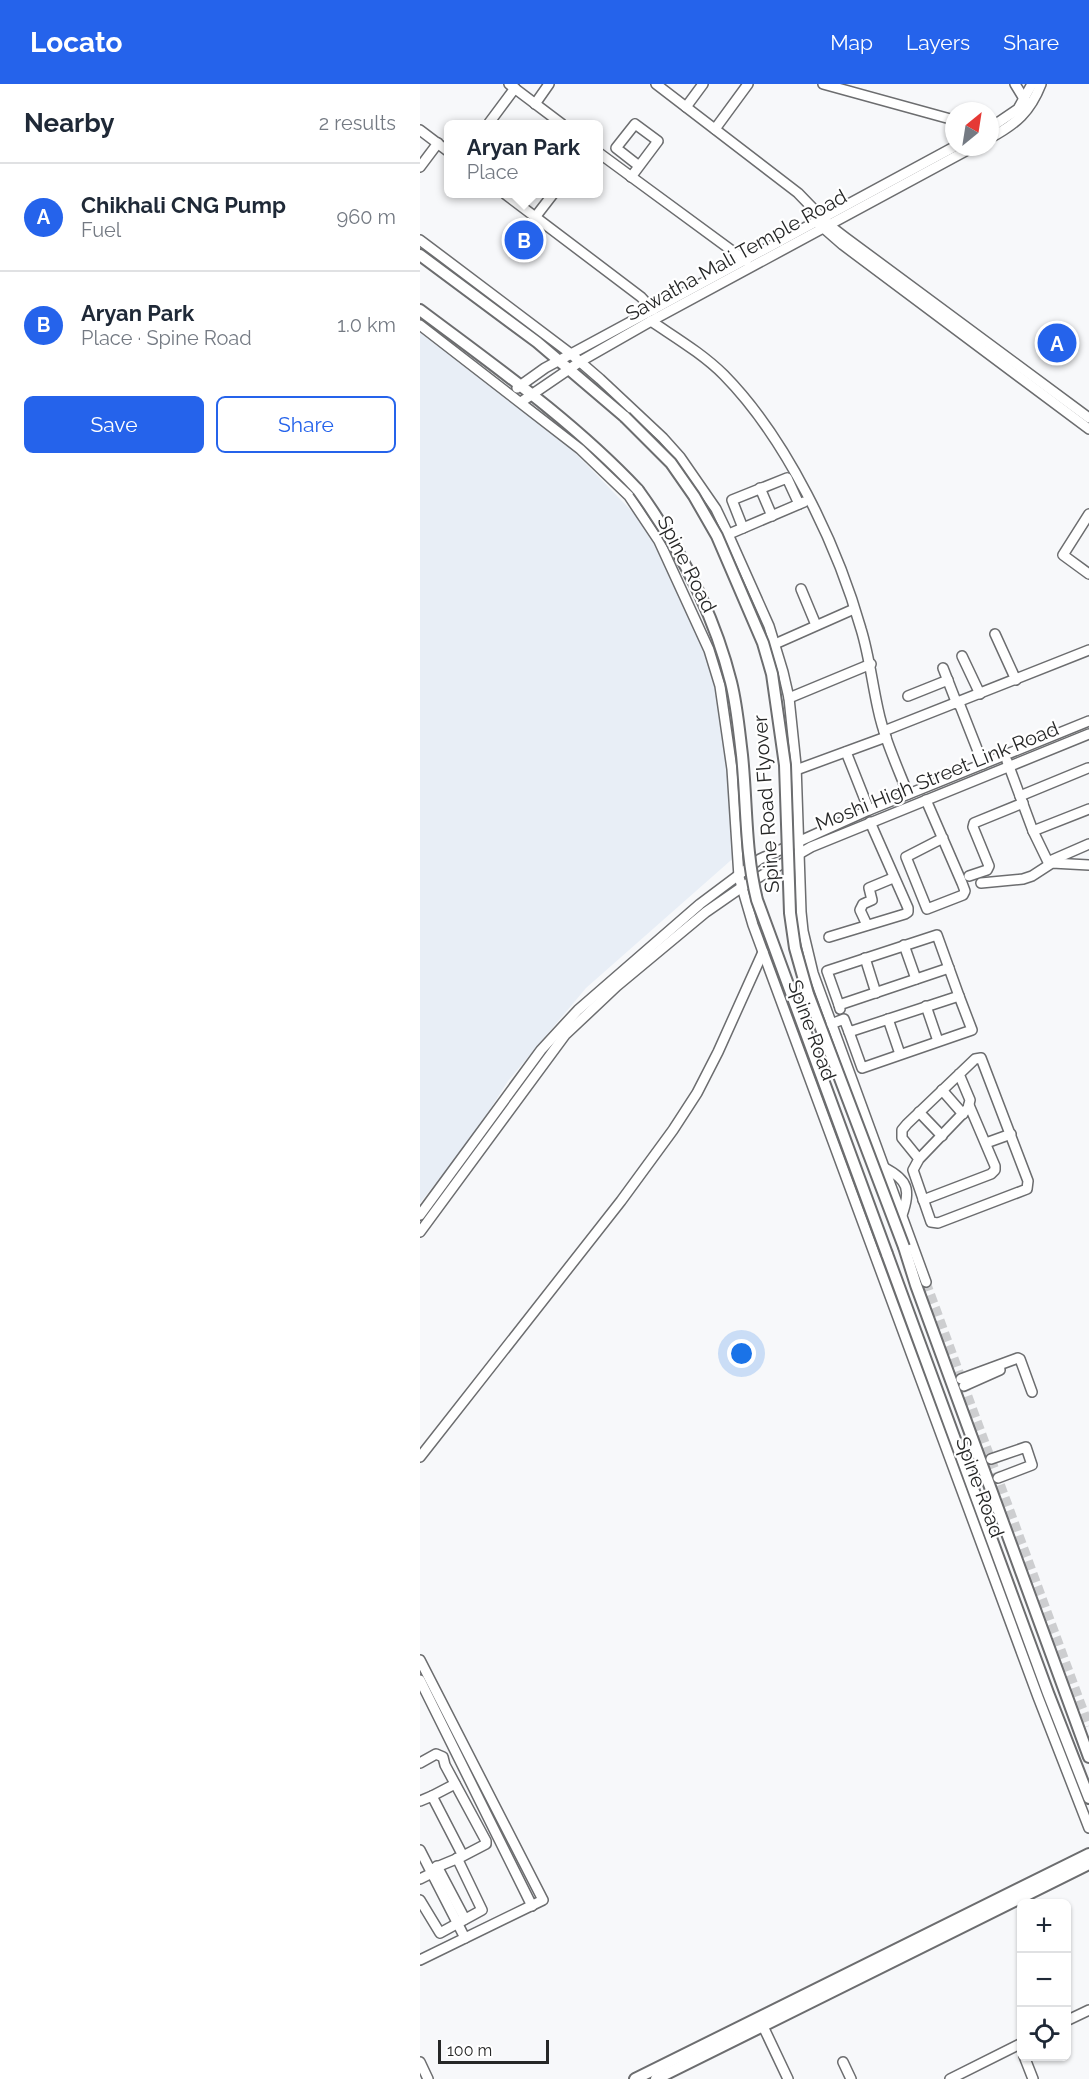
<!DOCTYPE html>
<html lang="en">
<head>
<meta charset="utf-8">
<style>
  :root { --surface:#fff; --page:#f2f2f3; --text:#1f2937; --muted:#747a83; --line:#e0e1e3; --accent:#2563eb }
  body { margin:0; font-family:Raleway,sans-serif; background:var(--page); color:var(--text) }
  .controls { position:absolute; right:18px; bottom:18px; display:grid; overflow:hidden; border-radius:9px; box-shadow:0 2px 4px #0004 }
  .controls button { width:54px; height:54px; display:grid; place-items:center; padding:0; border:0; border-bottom:2px solid var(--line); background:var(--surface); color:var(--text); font:30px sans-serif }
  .compass { position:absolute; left:525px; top:18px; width:54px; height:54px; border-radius:50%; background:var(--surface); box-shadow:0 2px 4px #0004; rotate:30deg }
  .scale { position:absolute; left:18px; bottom:15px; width:111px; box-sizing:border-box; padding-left:6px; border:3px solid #262727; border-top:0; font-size:16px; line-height:21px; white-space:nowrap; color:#262727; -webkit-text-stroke:4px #fff; paint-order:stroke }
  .you { position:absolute; left:322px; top:1270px; width:21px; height:21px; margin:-15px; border:4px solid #fff; border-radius:50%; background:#1a73e8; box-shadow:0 0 0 9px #1a73e833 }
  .badge { display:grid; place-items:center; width:39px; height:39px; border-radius:50%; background:var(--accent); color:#fff; font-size:20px; font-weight:700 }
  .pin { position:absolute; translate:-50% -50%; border:3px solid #fff; box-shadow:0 2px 6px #0006 }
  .popup { position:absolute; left:24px; top:36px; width:159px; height:78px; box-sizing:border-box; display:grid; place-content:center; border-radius:9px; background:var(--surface); filter:drop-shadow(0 2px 4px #0005); font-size:20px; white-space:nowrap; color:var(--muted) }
  .popup b { font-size:22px; color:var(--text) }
  .popup::after { content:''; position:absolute; left:50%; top:100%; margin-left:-12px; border:12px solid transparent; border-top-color:var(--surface) }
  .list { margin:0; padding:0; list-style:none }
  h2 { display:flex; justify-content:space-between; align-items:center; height:78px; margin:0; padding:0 24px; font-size:26px }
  h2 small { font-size:20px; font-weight:400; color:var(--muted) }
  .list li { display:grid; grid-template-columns:39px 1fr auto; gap:18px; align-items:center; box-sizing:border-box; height:108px; padding:0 24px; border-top:2px solid var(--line) }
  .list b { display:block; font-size:22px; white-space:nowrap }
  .list p { margin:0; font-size:20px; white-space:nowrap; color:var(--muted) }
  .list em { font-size:20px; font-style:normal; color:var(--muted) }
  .actions { display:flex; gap:12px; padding:18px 24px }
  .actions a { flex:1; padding:14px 0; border:2px solid var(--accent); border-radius:9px; text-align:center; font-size:21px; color:var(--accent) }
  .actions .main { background:var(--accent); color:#fff }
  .icon { flex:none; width:33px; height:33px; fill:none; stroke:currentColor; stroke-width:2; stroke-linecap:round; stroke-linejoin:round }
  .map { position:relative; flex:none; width:669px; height:1995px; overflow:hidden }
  header { display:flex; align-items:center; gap:36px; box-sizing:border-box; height:84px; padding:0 30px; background:var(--accent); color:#fff }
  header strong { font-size:28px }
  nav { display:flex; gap:33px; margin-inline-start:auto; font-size:21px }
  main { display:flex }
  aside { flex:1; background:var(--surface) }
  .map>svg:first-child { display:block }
</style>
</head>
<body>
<header>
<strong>Locato</strong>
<nav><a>Map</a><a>Layers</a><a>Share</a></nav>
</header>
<main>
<aside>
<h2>Nearby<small>2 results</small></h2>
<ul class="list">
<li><span class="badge">A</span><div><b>Chikhali CNG Pump</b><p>Fuel</p></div><em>960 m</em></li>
<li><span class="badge">B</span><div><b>Aryan Park</b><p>Place · Spine Road</p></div><em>1.0 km</em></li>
</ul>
<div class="actions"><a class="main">Save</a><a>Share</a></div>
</aside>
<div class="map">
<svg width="669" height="1995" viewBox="0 0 669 1995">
  <rect width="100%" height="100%" fill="#f7f8fa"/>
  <polygon fill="#e8eef6" points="0,248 137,350 231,447 293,574 318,770 166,904 88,997 53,1052 0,1119"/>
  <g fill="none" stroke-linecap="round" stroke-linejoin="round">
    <polyline stroke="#cdced0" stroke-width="9" stroke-dasharray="9 4.5" stroke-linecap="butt" points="506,1198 669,1642"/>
    <g stroke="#6c6d6f" stroke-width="12">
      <g id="minor">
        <polyline points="89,0 142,40"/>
        <polyline points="236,0 378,109 409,141 426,154 669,334"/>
        <polyline points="403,0 534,36"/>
        <polyline points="595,0 606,18"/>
        <polyline points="115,20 129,0"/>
        <polyline points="266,23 283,0"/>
        <polyline points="69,39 95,4"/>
        <polyline points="570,44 598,25 612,0"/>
        <polyline points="295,45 328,0"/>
        <polyline points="0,46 29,68"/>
        <path d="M 570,54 C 596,40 610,28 621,0"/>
        <polyline points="179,69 326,177"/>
        <polyline points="0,83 18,59"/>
        <path d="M 211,93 C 220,81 229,69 238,57 L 215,40 L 196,64 L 219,82"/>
        <polyline points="85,110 221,213 233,226"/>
        <polyline points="116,132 133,110"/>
        <polyline points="399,140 423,161 669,345"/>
        <polyline points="0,156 151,270 180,295 243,354 260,373 296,425 307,448 349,542 363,588 369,614 376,681 381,828 383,847 393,889 506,1198"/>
        <path d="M 231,237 C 256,254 283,270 304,291 C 366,354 417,460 441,545 C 449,571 452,598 458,625 C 464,654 477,682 488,710"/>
        <polyline points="0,241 160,365 209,412 239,457 289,566 300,602 312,685 319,793 333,841 618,1613 669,1744"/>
        <polyline points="97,304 125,284 151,270 534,63"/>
        <polyline points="101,318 161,277 231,237 553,63"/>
        <polyline points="340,404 352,432"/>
        <polyline points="669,430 643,471 669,490"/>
        <polyline points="323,444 312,416 367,394 379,420"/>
        <polyline points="309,450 384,418"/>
        <polyline points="381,505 396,541"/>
        <polyline points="575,550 596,596"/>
        <polyline points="355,560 434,525"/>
        <polyline points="542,572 560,610"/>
        <polyline points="523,584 537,620"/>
        <polyline points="488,612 528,596"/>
        <polyline points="369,614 451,580"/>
        <polyline points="539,619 563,680"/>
        <polyline points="464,647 669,566"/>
        <polyline points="426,668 449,726"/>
        <polyline points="587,677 613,747 629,780"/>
        <polyline points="376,686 466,653"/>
        <polyline points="600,712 668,684"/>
        <polyline points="506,716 542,799 545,807 543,811 507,825 486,773 523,754"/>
        <polyline points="613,747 669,725"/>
        <polyline points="630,777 669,760"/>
        <polyline points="549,792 567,786 569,782 553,743 554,739 603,719"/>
        <polyline points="561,799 603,795 612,792 632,779 669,781"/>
        <polyline points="447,841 440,826 443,820 452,816 449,804 473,794"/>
        <polyline points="409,853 485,830 488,828 488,824 450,738"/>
        <polyline points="484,861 496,895"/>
        <polyline points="445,874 456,909"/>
        <polyline points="506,922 518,957"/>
        <polyline points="420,925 419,921 529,884"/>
        <polyline points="468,935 480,970"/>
        <polyline points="411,940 424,935 429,948 539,912 517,851 407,887 419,921"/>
        <polyline points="429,948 442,984 552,946 539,912"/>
        <polyline points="522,1006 543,1030"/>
        <polyline points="499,1028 522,1052"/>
        <polyline points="566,1059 591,1050"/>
        <polyline points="499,1075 482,1054 482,1046 487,1040 555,975 561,974 608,1097 607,1105 518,1139 511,1138 493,1086 499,1075 548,1024 550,1016 539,990"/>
        <path d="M 465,1084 C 488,1096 491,1106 482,1131"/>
        <polyline points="503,1116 571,1090 575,1086 575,1082 549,1021"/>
        <polyline points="0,1131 121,966 158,926 280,820 340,775 449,726 669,637"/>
        <polyline points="0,1148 145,951 197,902 286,828 322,803 391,763 669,650"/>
        <polyline points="541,1295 598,1274 600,1275 612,1308"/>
        <polyline points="544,1302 580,1286"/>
        <polyline points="0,1373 201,1117 253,1046 277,1009 298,968 343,868"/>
        <polyline points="571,1375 606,1363 612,1381 578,1394"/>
        <polyline points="0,1576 123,1816 0,1876"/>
        <polyline points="0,1596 112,1822"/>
        <polyline points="0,1679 16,1670 23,1673 25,1681 66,1757 66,1760 43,1772 12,1712 0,1717"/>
        <polyline points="12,1712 35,1700"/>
        <polyline points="0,1766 45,1854"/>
        <polyline points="17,1782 45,1835"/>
        <polyline points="12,1785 41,1773"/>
        <polyline points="0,1795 12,1789"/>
        <polyline points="0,1816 20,1849 62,1826 37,1774"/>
        <polyline points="646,1937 669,1926"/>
        <polyline points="341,1938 368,1995"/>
        <polyline points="604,1972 613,1995"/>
        <polyline points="0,1978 8,1995"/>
        <polyline points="423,1978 431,1995"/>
        <polyline points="530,1995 602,1959"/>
      </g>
    </g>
    <g stroke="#6c6d6f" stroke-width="14">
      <g id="major">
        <polyline points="0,171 117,258 205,333"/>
        <path d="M 0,226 C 76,283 153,337 218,406"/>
        <polyline points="484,1163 496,1201 669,1673"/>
        <polyline points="467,1170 628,1609 669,1714"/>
        <polyline points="215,1995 669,1770"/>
        <polyline points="236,1995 669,1780"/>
      </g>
    </g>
    <use href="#minor" stroke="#fff" stroke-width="9"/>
    <use href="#major" stroke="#fff" stroke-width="10"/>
    <g stroke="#6c6d6f" stroke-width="14" stroke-linecap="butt">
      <g id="major-bridge">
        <polyline points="205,333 251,379 274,412 297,452 343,559 352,590 365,681 370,829 375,864 388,910 484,1163"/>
        <path d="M 218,406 C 259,463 294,530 311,598 C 317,622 319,647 322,671 C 327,719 325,768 337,816 L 467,1170"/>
      </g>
    </g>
    <use href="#major-bridge" stroke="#fff" stroke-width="10"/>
  </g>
  <g text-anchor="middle" stroke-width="4.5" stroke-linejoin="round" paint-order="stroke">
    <g font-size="20" fill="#262727" stroke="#fff">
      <text transform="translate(316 171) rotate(-29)" y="7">Sawatha Mali Temple Road</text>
      <text transform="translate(267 480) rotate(63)" y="7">Spine Road</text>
      <text transform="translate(517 692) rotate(-22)" y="7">Moshi High Street Link Road</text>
      <text transform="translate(346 720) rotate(-94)" y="7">Spine Road Flyover</text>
      <text transform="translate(392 946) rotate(70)" y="7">Spine Road</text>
      <text transform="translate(560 1403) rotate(70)" y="7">Spine Road</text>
    </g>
  </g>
</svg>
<div class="controls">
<button>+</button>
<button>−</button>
<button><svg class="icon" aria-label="locate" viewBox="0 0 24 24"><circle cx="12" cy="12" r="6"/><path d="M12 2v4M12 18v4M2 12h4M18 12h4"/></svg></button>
</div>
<svg class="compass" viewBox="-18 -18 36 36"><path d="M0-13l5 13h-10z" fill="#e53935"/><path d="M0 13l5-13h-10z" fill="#747a83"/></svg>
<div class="scale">100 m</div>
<div class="you"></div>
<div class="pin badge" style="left:637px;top:259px">A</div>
<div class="pin badge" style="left:104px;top:156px">B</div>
<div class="popup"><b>Aryan Park</b>Place</div>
</div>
</main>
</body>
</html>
